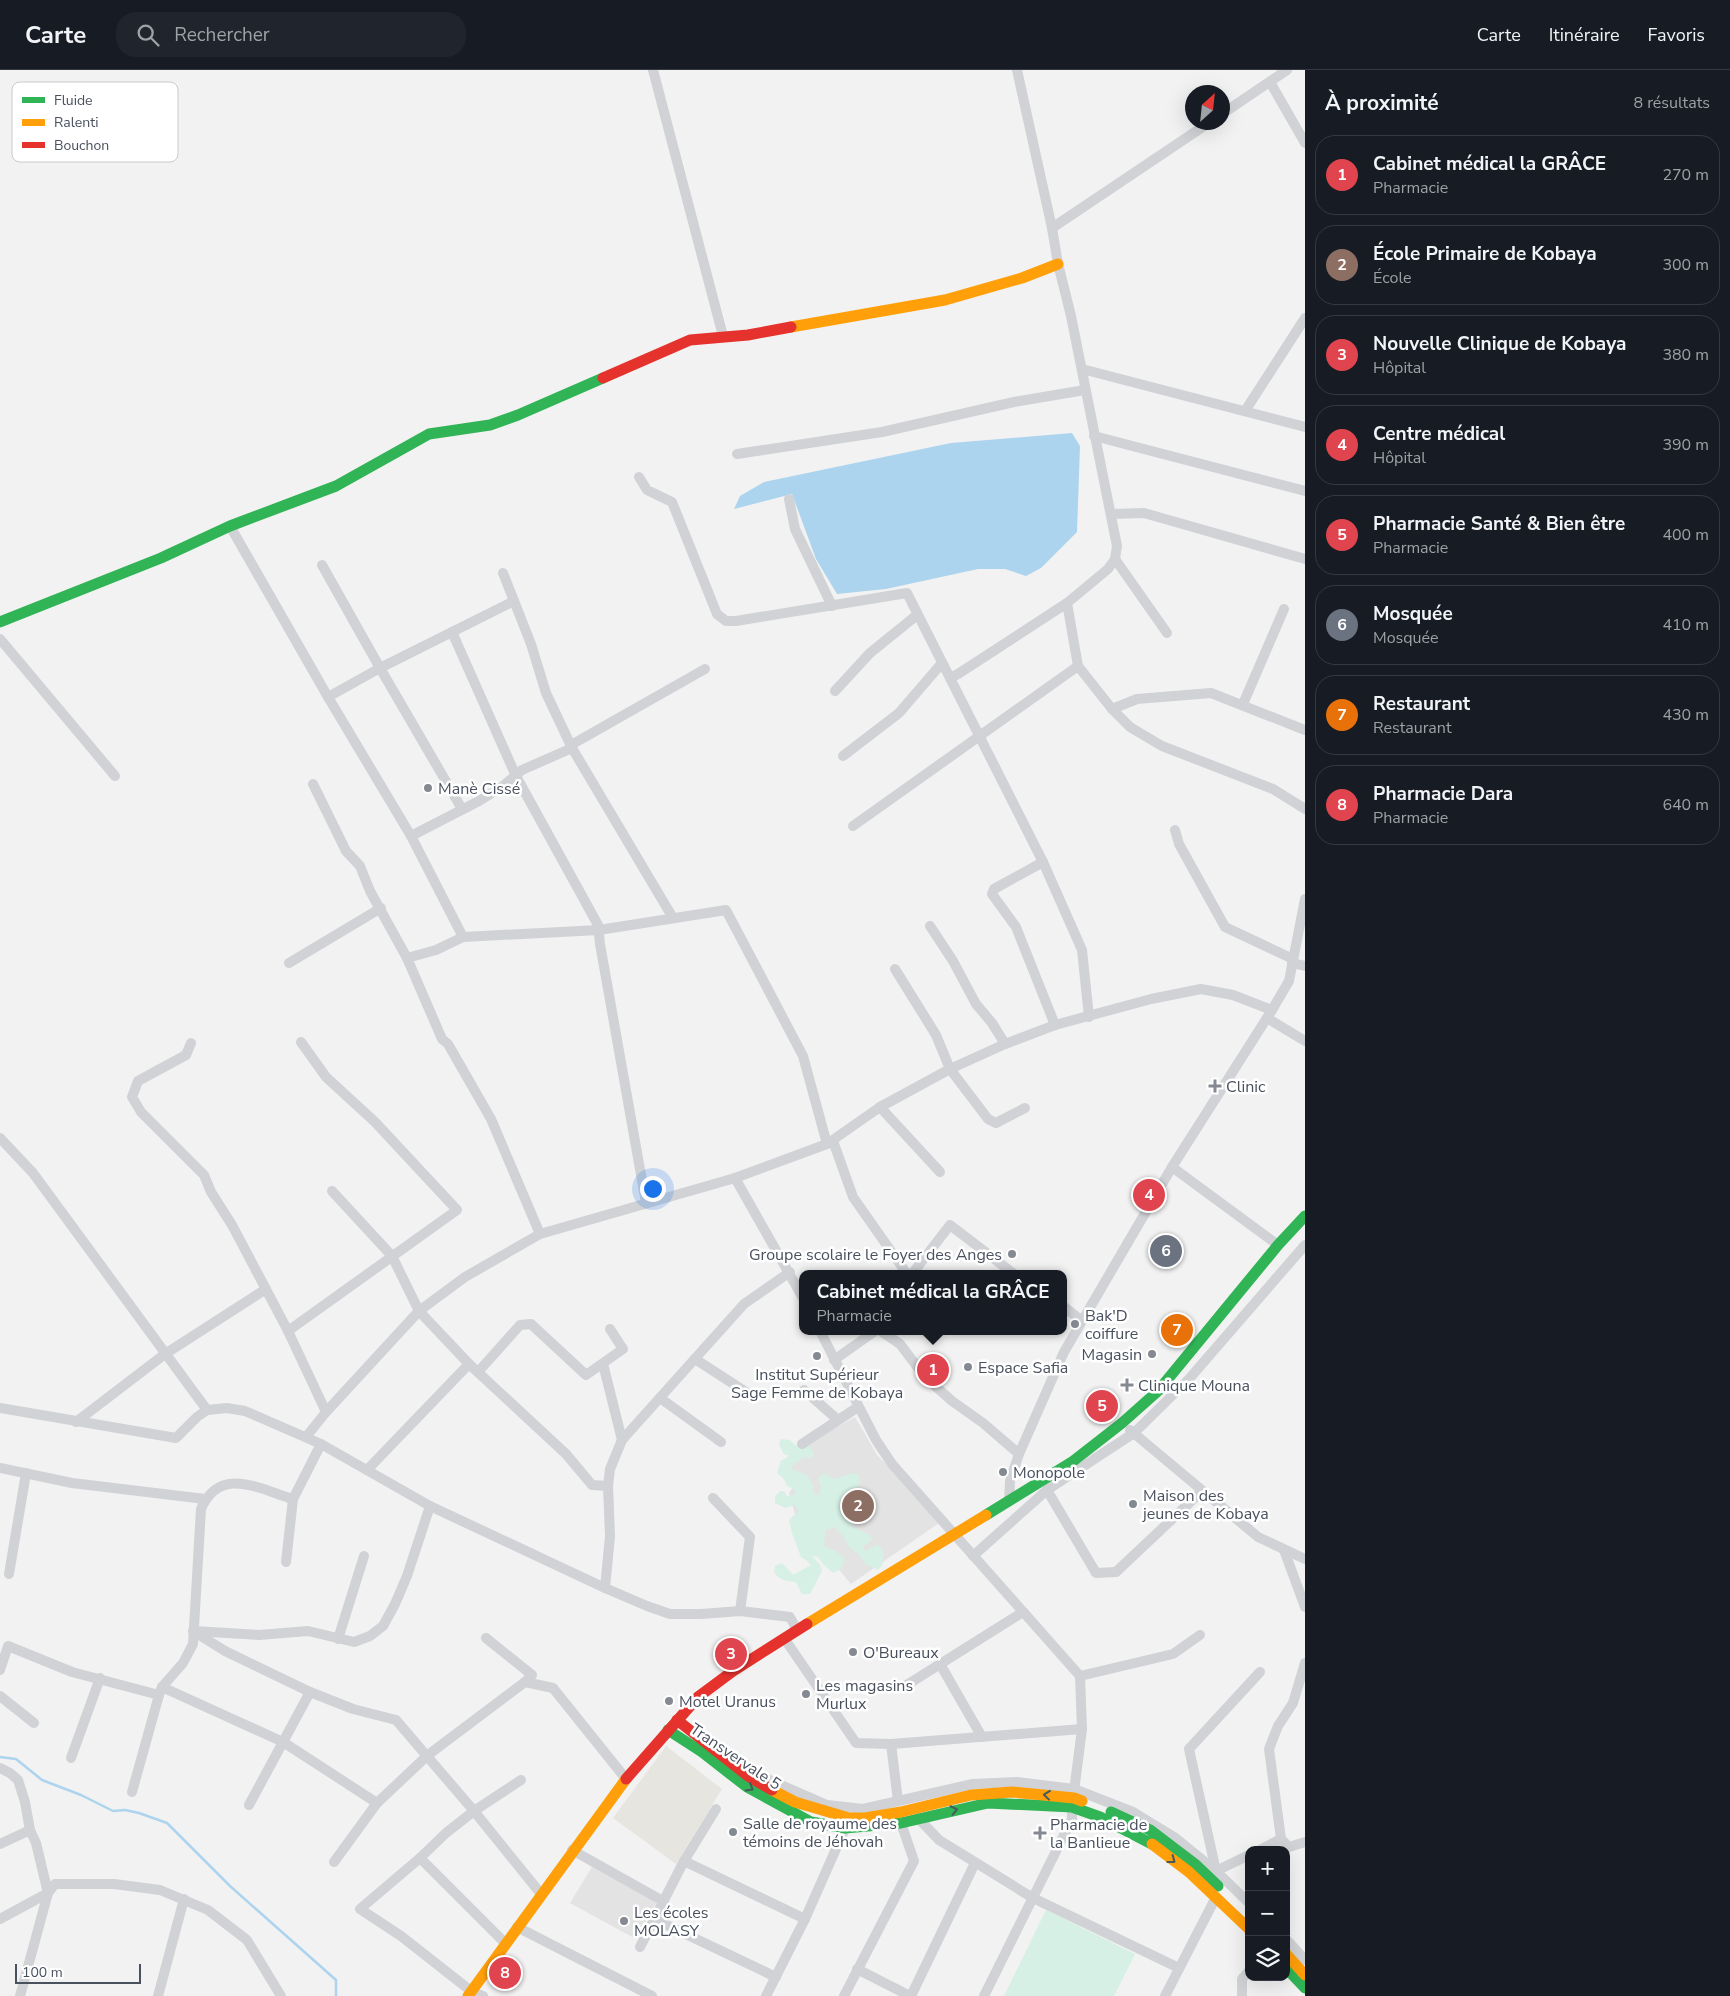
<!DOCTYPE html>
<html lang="fr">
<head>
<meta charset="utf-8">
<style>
  :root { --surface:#171b24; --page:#20242c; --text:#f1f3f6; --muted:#9ea1a6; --line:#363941; --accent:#8c9099 }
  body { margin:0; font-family:"Nunito Sans",sans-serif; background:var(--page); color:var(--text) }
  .controls { position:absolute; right:15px; bottom:15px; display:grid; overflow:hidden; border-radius:10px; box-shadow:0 5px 20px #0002 }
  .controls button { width:45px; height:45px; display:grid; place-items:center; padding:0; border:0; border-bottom:1px solid var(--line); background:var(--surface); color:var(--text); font:25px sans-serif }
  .compass { position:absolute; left:1185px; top:15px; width:45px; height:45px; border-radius:50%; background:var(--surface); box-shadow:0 5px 20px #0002; rotate:27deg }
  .scale { position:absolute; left:15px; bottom:12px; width:126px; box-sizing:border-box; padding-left:5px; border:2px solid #49505e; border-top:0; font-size:14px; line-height:18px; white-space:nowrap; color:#49505e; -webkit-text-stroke:4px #fff; paint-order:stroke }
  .you { position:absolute; left:652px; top:1118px; width:18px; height:18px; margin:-12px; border:4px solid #fff; border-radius:50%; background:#1a73e8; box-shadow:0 0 0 8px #1a73e833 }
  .badge { display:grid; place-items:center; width:32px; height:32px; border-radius:50%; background:var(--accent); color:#fff; font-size:16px; font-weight:700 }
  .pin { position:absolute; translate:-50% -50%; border:2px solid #fff; box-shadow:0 1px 5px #0006 }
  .popup { position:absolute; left:799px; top:1200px; width:268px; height:65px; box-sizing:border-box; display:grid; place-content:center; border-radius:10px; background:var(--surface); filter:drop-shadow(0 1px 4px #0005); font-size:16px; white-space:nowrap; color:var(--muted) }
  .popup b { font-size:19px; color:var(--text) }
  .popup::after { content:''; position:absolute; left:50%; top:100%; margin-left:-10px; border:10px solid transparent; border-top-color:var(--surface) }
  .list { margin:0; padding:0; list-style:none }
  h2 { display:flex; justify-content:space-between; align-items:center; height:65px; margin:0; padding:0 20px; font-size:21px }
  h2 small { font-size:16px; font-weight:400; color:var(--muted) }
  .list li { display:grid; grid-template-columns:32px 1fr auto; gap:15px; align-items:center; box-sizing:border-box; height:80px; margin:0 10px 10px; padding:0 10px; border:1px solid var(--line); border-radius:20px }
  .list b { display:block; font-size:19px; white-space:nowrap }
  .list p { margin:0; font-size:16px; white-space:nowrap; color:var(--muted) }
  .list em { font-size:16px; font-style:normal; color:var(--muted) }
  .icon { flex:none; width:28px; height:28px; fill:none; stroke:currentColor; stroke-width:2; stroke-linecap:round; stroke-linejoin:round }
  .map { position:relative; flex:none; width:1305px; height:1926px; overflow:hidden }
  header { display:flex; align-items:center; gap:30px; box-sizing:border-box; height:70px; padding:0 25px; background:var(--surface); border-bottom:1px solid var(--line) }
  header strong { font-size:24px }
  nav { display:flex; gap:28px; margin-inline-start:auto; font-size:18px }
  .search { width:350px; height:45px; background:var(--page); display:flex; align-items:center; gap:12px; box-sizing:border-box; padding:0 18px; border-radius:20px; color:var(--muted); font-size:19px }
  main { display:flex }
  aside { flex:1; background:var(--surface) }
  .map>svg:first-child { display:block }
</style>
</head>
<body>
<header>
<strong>Carte</strong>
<div class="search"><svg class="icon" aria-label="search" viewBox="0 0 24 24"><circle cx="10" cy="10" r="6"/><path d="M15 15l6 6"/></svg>Rechercher</div>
<nav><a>Carte</a><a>Itinéraire</a><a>Favoris</a></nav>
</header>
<main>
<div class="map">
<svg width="1305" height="1926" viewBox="0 0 1305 1926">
  <rect width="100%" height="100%" fill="#f2f2f2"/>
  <polygon fill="#e6e5e0" points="666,1676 722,1719 676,1794 613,1748"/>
  <g fill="#e4e3e4">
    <polygon points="855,1347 877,1385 907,1415 939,1453 851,1514 796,1448 789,1423 794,1416 778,1399 826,1363"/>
    <polygon points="592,1797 657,1832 636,1869 570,1833"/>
  </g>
  <g fill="#d6f0e5">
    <path d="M 781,1369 L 790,1370 L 795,1375 L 808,1374 L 814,1383 L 812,1388 L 804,1387 L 792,1396 L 791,1400 C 807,1403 812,1407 814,1424 L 818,1425 L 821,1417 L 818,1408 L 824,1403 L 834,1409 L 853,1403 L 859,1405 L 860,1415 L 854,1419 L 854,1433 L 857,1434 L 856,1447 L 852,1456 L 871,1466 L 872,1470 L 863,1477 L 865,1481 L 878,1474 L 884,1483 L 882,1496 L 878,1500 L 864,1493 L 860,1485 L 851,1479 L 842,1465 L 834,1457 L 825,1461 L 824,1476 L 836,1481 L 845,1489 L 841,1499 L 833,1503 L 823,1494 L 818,1487 L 812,1486 L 820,1495 L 822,1501 L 810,1524 L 802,1524 L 796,1512 C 787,1511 779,1510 774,1502 L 775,1496 L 782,1493 L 793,1505 L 811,1495 L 806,1490 L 801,1487 L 792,1463 L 789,1450 L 799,1441 L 795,1435 L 785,1438 L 775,1433 L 775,1426 L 780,1421 L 784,1421 L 787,1426 L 794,1425 L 796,1420 L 787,1416 L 784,1409 L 777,1403 L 781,1391 L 789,1386 L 784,1384 L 779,1375 Z"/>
    <polygon points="1046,1840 1135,1884 1114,1926 1004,1926"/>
  </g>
  <polygon fill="#acd4ee" points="1072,363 1080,376 1077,462 1041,498 1026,506 1005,499 978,499 886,519 837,524 816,489 792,424 734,439 740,426 764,412 951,373"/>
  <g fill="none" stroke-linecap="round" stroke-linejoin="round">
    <polyline stroke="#acd4ee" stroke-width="2.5" points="0,1687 16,1689 42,1710 81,1725 113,1741 125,1740 139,1743 167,1753 230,1816 336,1910 336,1926"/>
    <g stroke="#d0d2d5" stroke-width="10">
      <polyline points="653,0 723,266"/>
      <polyline points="1017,0 1052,158 1058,194 1071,246 1117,476 1115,489 1108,499 1067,533"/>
      <polyline points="1270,12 1305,73"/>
      <polyline points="1222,44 1287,0"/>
      <polyline points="1052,158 1210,52"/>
      <polyline points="1082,299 1305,357"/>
      <polyline points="1245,341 1305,248"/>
      <polyline points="1094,366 1305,421"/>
      <polyline points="737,384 882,362 1014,332 1085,320"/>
      <polyline points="639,407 647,420 672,432 717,544 726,551 736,551 907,523 950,608 958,604 1067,533 1078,596 1112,639 1130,657 1162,676 1273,719 1305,739"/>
      <polyline points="789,429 795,459 832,536"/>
      <polyline points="1111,444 1144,443 1305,489"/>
      <polyline points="230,456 328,627 411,766"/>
      <polyline points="1115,489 1167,563"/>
      <polyline points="322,495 380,598 462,739"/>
      <polyline points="452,562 516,706 598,855 600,874 646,1133"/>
      <polyline points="0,569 115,706"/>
      <polyline points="950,608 1043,792 1082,880 1089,947"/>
      <polyline points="835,621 870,583 917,545"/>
      <polyline points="328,627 380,598 514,531"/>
      <polyline points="1243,634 1284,539"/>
      <polyline points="1112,639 1137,629 1211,623 1305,660"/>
      <polyline points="571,675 705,599"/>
      <polyline points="572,678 673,848"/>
      <polyline points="843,686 899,643 942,593"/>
      <polyline points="313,714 346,781 360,796 370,821 407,888 442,969 448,974 491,1049 540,1164"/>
      <polyline points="853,756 1078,596"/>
      <polyline points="1175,760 1179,774 1225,857 1293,889"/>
      <polyline points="1043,792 994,819 992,824 1016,857 1055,955"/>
      <polyline points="930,856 953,891 976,934 992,953 1005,974"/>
      <polyline points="463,867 599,860 726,840 803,986 827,1074"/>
      <polyline points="407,888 436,880 463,867 411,766 479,731 503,716 522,700 572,678 546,623 531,574 503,503"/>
      <polyline points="289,893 381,838"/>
      <polyline points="1292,893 1305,896"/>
      <polyline points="895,899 936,965 950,999 988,1049 996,1053 1025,1038"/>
      <polyline points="1267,948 1305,971"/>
      <polyline points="191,973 186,985 138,1011 132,1027 141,1042 204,1105 211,1122 232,1155 288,1261 326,1342"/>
      <polyline points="880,1037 940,1102"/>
      <polyline points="0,1068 33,1103 207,1340"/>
      <polyline points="833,1071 853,1127 907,1204"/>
      <polyline points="1172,1097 1278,1175"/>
      <polyline points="735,1108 803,1228"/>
      <polyline points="332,1121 392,1186 419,1241 469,1294 566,1384 592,1415 608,1416"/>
      <polyline points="912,1204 950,1155 1014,1204"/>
      <polyline points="1063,1236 1082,1251"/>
      <polyline points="288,1261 457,1140 375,1052 326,1007 301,972"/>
      <polyline points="820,1261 876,1370 892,1394 1080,1606 1082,1659 1072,1737 1072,1749 984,1926"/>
      <polyline points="881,1261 900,1274 925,1307 952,1331 983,1353 1019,1384"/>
      <polyline points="695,1289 749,1324"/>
      <polyline points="834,1290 875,1261"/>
      <polyline points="603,1294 622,1370"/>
      <polyline points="478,1302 520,1255 531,1254 586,1305 623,1279 610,1259"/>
      <polyline points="804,1320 838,1350"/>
      <polyline points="660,1328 721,1372"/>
      <polyline points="0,1338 176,1368 197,1347 207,1340 227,1338 245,1341 321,1374 430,1436 605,1518 647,1536 670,1544 701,1544 740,1541 790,1547 797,1560"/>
      <polyline points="76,1352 165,1284 266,1219"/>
      <polyline points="1130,1360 1258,1467 1305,1489"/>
      <polyline points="306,1367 326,1342 419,1241 465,1207 540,1164 735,1108 827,1074 880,1037 950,999 1005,974 1055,955 1151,929 1201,919 1233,925 1272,940"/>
      <polyline points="802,1374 858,1337"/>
      <polyline points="0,1398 72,1413 205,1429"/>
      <polyline points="367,1400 469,1294"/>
      <polyline points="1047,1420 1096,1503 1116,1502 1202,1421"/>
      <polyline points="713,1428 750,1467 740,1541"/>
      <polyline points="1009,1431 1010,1411 1019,1384 1064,1282 1172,1097 1272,940 1289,911 1305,829"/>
      <polyline points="1284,1480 1305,1537"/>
      <polyline points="973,1486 1047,1420 1134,1363 1189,1309 1305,1175"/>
      <polyline points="286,1492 293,1429 321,1374"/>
      <polyline points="9,1504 26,1403"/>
      <polyline points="605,1518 610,1466 608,1416 610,1399 622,1370 744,1234 790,1202"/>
      <polyline points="193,1561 225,1581 310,1622 353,1639 396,1650 474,1741 541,1824"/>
      <polyline points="194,1561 259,1565 308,1561 354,1572 370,1566 383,1556 395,1534 407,1506 430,1436"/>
      <polyline points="486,1568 532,1605 525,1612"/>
      <polyline points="784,1568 856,1673 891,1674 1082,1659"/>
      <polyline points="338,1569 364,1486"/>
      <polyline points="940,1594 982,1667"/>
      <polyline points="0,1600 8,1576 72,1602 159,1625"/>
      <polyline points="1080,1606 1173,1584 1200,1565"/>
      <polyline points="162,1617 283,1672 377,1733 334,1792"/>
      <polyline points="902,1618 1023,1542"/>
      <polyline points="0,1626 34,1653"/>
      <polyline points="891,1674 898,1731"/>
      <polyline points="71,1688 100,1608"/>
      <polyline points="0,1698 10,1703 18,1710 25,1732 30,1760 36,1773 48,1823 20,1926"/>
      <polyline points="758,1705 827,1735 863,1739 973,1714 1017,1712 1074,1719 1133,1742 1174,1767 1216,1801 1249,1833"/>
      <path d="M 132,1722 L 159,1625 L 162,1617 L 183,1593 L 193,1574 L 201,1439 C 220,1395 259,1419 293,1429"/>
      <polyline points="377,1733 428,1685 525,1612 553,1618 626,1709"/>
      <polyline points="249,1735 310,1622"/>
      <polyline points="918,1748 939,1770 1033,1828 1179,1898"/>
      <polyline points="1281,1769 1269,1679 1278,1656 1293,1633 1305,1593"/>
      <polyline points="0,1774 30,1760"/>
      <polyline points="572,1780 663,1831"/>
      <polyline points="1260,1780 1281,1769 1289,1777 1305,1772"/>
      <polyline points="1249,1785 1216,1801 1189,1679 1260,1602"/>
      <polyline points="420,1788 505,1873"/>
      <polyline points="684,1791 805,1849"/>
      <polyline points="0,1849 48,1823 55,1814 114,1814 160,1820 208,1840 247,1870 281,1926"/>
      <polyline points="654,1849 776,1907"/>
      <polyline points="517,1857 652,1926"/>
      <polyline points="1286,1869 1305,1890"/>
      <polyline points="640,1877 684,1791 716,1739"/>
      <polyline points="857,1899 910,1926"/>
      <polyline points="158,1926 184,1829"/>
      <polyline points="483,1926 471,1921 401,1866 360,1839 420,1788 446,1763 474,1741 521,1710"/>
      <polyline points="766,1926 805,1849 847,1754"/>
      <polyline points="844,1926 914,1791 901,1753"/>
      <polyline points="911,1926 975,1793"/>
      <polyline points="1165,1926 1216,1827"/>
      <polyline points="1242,1926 1242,1909 1249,1901"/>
    </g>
    <g stroke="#30b455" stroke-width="11">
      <polyline points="0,552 161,488 230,456 336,416 429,364 490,355 518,345 603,308"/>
      <polyline points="986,1445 1072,1392 1122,1353 1158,1321 1278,1175 1305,1146"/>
      <polyline points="668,1660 702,1682 747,1717 811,1752 845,1758 901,1753 988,1733 1072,1737 1100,1747 1152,1774"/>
      <polyline points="1111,1742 1150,1760 1196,1795 1218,1816"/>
      <polyline points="1288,1900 1305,1918"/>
    </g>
    <g stroke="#ff9f0a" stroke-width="11">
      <polyline points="791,257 945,230 1022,208 1058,194"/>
      <polyline points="807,1554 986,1445"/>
      <polyline points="772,1720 795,1732 849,1748 865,1748 901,1742 971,1725 1012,1722 1074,1728 1082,1731"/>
      <polyline points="1152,1774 1189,1802 1249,1859"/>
      <polyline points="1286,1884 1305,1905"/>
      <polyline points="468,1926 626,1709"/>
    </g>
    <g stroke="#e5322d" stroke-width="11">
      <polyline points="603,308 690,270 748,265 791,257"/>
      <polyline points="677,1650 748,1706 772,1720"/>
      <polyline points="626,1709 698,1627 733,1601 807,1554"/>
    </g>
  </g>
  <defs><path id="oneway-chevron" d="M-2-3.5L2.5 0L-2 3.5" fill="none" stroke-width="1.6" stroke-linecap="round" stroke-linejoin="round" transform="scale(1.25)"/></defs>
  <g stroke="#465a5d">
    <use href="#oneway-chevron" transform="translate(750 1718) rotate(31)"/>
    <use href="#oneway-chevron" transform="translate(1047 1725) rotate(-174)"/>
    <use href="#oneway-chevron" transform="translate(954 1740) rotate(-12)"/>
    <use href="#oneway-chevron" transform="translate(1172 1790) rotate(37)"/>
  </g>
  <g fill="#848992" stroke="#fff" stroke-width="2">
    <circle cx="428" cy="718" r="5"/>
    <path d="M1212.5 1008.5h5v5h5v5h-5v5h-5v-5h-5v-5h5z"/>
    <circle cx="1012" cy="1184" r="5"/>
    <circle cx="1075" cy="1254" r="5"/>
    <circle cx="1152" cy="1284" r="5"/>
    <circle cx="817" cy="1286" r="5"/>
    <circle cx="968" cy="1297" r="5"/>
    <path d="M1124.5 1307.5h5v5h5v5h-5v5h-5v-5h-5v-5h5z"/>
    <circle cx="1003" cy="1402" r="5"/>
    <circle cx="1133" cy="1434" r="5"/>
    <circle cx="853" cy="1582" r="5"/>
    <circle cx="806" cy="1624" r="5"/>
    <circle cx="669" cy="1631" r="5"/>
    <circle cx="733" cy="1762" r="5"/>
    <path d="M1037.5 1755.5h5v5h5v5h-5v5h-5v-5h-5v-5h5z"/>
    <circle cx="624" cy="1851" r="5"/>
  </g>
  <g text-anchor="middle" stroke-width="5" stroke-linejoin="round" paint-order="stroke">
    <g font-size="16" fill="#49505e" stroke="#fff" text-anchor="start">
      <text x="438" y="724">Manè Cissé</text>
      <text x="1226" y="1022">Clinic</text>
      <text x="1002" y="1190" text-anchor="end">Groupe scolaire le Foyer des Anges</text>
      <text x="1085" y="1251">Bak'D<tspan x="1085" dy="18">coiffure</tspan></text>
      <text x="1142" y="1290" text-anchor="end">Magasin</text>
      <text x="978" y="1303">Espace Safia</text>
      <text x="817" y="1310" text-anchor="middle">Institut Supérieur<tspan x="817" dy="18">Sage Femme de Kobaya</tspan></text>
      <text x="1138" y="1321">Clinique Mouna</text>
      <text x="1013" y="1408">Monopole</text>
      <text x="1143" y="1431">Maison des<tspan x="1143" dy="18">jeunes de Kobaya</tspan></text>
      <text x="863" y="1588">O'Bureaux</text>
      <text x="816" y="1621">Les magasins<tspan x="816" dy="18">Murlux</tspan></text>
      <text x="679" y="1637">Motel Uranus</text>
      <text x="743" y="1759">Salle de royaume des<tspan x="743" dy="18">témoins de Jéhovah</tspan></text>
      <text x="1050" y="1760">Pharmacie de<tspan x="1050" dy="18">la Banlieue</tspan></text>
      <text x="634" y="1848">Les écoles<tspan x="634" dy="18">MOLASY</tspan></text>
    </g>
    <g font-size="16" fill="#49505e" stroke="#fff">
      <text transform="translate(736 1686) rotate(34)" y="6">Transvervale 5</text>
    </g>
  </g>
  <rect x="12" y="12" width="166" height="80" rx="8" fill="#fff" stroke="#c8cacf" stroke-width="1"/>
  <rect x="22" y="27" width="23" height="6" fill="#30b455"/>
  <rect x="22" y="49" width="23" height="7" fill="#ff9f0a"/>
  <rect x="22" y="72" width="23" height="6" fill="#e5322d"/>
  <g font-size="14" fill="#49505e">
    <text x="54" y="35">Fluide</text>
    <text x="54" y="57">Ralenti</text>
    <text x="54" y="80">Bouchon</text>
  </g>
</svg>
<div class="controls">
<button>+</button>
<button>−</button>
<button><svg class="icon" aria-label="layers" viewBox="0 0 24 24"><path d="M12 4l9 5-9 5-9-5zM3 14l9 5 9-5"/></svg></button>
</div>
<svg class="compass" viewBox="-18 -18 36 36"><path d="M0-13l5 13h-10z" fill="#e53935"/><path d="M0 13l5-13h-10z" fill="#9ea1a6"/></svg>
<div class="scale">100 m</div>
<div class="you"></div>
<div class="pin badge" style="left:933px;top:1300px;background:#e0444e">1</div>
<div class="popup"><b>Cabinet médical la GRÂCE</b>Pharmacie</div>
<div class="pin badge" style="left:858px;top:1436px;background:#8d6e63">2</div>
<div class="pin badge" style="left:731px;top:1584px;background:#e0444e">3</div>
<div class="pin badge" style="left:1149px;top:1125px;background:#e0444e">4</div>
<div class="pin badge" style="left:1102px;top:1336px;background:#e0444e">5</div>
<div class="pin badge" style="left:1166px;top:1181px;background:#6b7280">6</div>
<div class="pin badge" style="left:1177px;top:1260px;background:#e8710a">7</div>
<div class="pin badge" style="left:505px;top:1903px;background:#e0444e">8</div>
</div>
<aside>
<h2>À proximité<small>8 résultats</small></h2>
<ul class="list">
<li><span class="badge" style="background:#e0444e">1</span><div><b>Cabinet médical la GRÂCE</b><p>Pharmacie</p></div><em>270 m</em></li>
<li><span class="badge" style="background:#8d6e63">2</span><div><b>École Primaire de Kobaya</b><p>École</p></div><em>300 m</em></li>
<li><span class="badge" style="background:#e0444e">3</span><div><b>Nouvelle Clinique de Kobaya</b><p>Hôpital</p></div><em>380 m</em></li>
<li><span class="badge" style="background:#e0444e">4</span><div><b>Centre médical</b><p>Hôpital</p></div><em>390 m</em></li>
<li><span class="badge" style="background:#e0444e">5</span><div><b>Pharmacie Santé &amp; Bien être</b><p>Pharmacie</p></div><em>400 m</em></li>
<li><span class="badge" style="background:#6b7280">6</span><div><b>Mosquée</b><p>Mosquée</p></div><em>410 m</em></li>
<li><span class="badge" style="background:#e8710a">7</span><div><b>Restaurant</b><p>Restaurant</p></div><em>430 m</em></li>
<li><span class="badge" style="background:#e0444e">8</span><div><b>Pharmacie Dara</b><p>Pharmacie</p></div><em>640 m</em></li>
</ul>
</aside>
</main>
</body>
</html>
